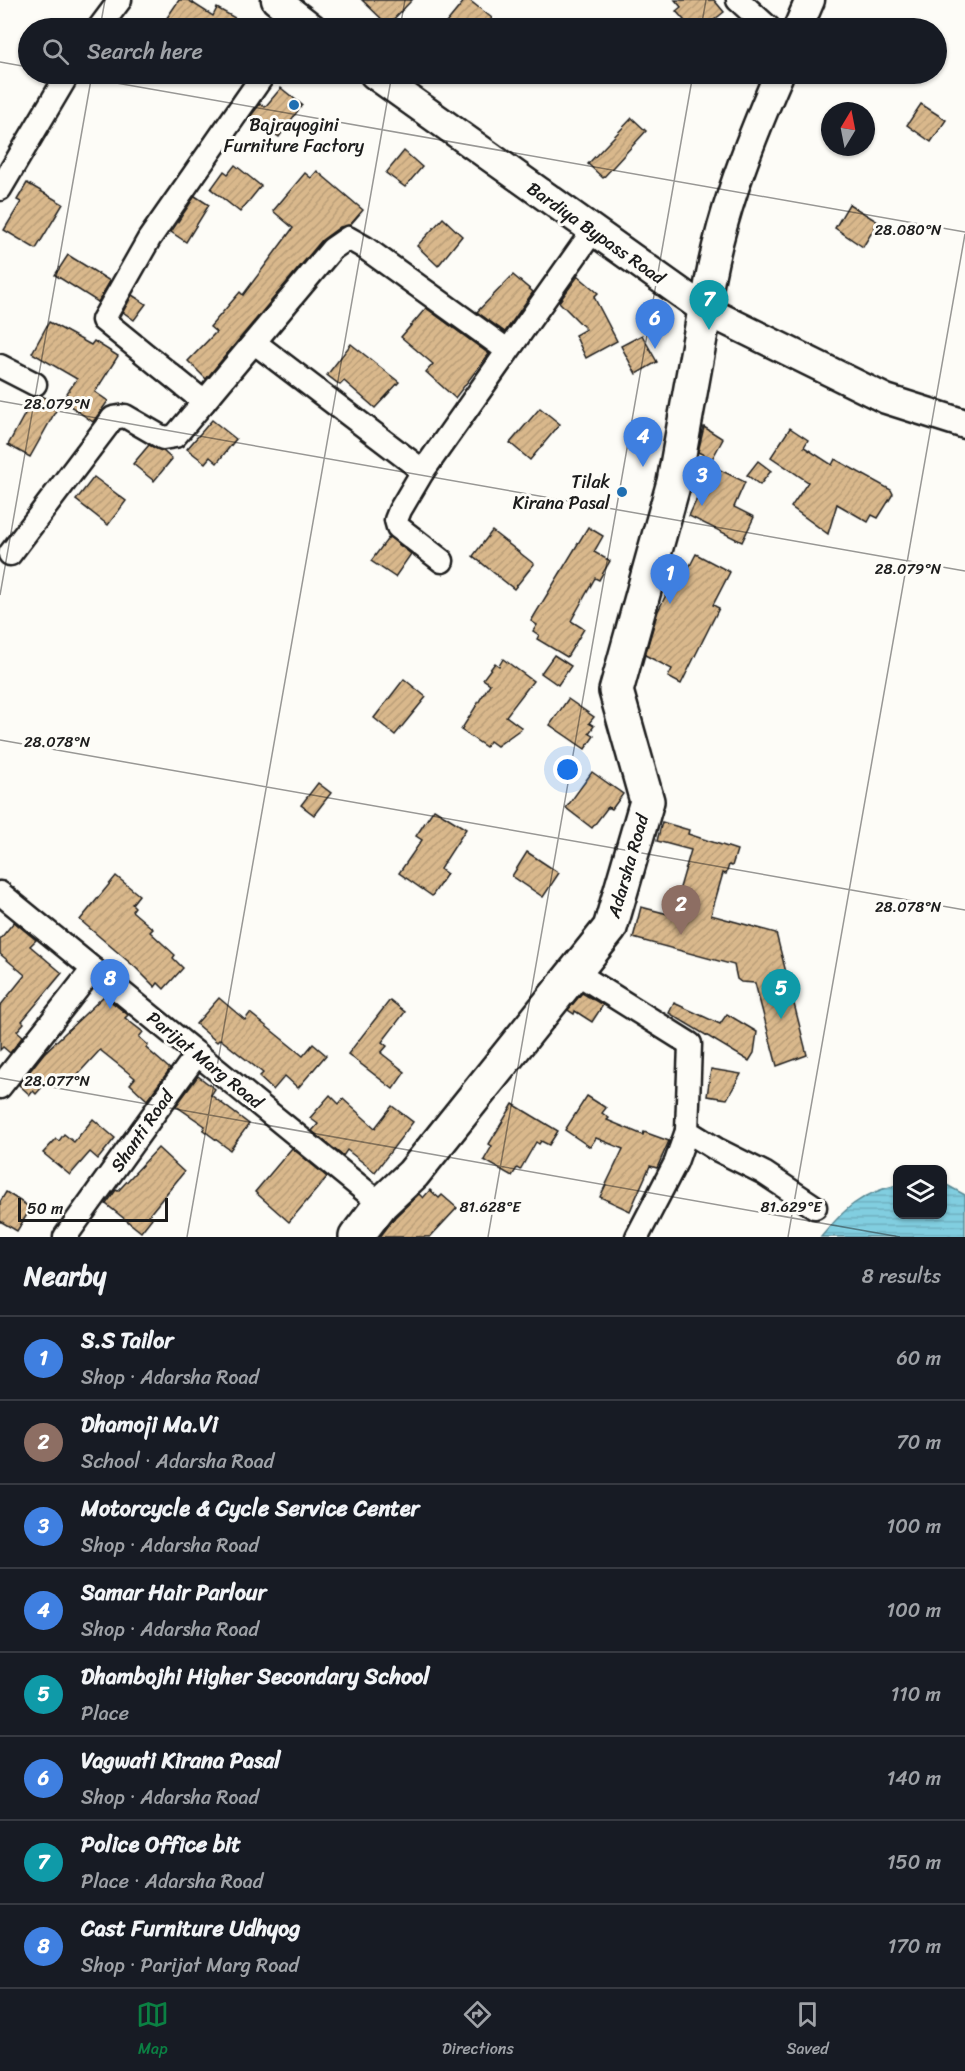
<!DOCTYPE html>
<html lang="en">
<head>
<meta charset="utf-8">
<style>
  :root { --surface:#171b24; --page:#20242c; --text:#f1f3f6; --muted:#9ea1a6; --line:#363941; --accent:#0b8043 }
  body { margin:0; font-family:Sriracha,sans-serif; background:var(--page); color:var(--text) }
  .controls { position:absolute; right:18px; bottom:18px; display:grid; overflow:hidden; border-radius:12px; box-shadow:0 2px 4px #0004 }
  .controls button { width:54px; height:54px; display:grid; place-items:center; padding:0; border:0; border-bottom:2px solid var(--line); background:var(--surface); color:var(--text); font:30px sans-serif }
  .compass { position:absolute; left:821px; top:102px; width:54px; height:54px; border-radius:50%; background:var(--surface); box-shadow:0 2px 4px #0004; rotate:10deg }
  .scale { position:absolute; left:18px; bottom:15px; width:150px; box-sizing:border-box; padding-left:6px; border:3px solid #1c1c1c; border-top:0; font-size:16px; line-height:21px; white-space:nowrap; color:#1c1c1c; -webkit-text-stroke:4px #fdfcf7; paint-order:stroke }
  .you { position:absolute; left:568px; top:770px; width:21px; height:21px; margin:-15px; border:4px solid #fff; border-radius:50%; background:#1a73e8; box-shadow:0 0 0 9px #1a73e833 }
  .badge { display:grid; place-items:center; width:39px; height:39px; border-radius:50%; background:var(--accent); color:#fff; font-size:20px; font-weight:700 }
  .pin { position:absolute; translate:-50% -50px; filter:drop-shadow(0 2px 3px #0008) }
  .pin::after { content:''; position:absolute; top:32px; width:21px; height:18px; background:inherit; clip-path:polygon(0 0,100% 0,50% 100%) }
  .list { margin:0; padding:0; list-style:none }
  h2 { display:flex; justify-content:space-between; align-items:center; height:78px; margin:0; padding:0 24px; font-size:26px }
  h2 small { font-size:20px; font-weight:400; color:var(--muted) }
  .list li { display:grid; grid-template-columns:39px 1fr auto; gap:18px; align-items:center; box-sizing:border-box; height:84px; padding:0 24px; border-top:2px solid var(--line) }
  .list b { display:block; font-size:22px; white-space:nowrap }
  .list p { margin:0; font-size:20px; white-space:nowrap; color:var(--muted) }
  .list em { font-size:20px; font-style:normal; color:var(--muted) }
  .icon { flex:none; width:33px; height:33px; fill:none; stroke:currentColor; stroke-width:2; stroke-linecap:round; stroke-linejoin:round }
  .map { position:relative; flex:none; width:965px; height:1237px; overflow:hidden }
  .search { position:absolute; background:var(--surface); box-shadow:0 2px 4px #0004; left:18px; right:18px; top:18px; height:66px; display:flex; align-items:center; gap:15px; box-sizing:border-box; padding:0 21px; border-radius:33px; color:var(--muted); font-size:22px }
  .sheet { height:750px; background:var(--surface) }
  nav { display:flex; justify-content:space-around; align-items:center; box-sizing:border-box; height:84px; border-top:2px solid var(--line); background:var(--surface); font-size:16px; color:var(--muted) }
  nav a { display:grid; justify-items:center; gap:3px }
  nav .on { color:var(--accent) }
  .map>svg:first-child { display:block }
</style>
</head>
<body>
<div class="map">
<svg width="965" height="1237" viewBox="0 0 965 1237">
  <defs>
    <pattern id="water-rules" width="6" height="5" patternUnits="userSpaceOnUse" patternTransform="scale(1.5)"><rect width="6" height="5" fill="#81cee0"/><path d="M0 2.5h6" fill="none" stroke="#6fb0c0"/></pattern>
    <pattern id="building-hatch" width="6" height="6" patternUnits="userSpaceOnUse" patternTransform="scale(1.5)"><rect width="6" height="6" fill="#d9b88c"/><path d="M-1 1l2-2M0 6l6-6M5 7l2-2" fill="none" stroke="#ba9e78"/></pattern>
  </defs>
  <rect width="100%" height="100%" fill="#fdfcf7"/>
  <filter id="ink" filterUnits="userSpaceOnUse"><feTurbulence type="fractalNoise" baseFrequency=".0167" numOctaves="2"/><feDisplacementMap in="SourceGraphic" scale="12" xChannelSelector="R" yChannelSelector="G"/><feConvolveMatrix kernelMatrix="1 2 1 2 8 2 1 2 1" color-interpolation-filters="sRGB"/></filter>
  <g filter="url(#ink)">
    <path fill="url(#water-rules)" stroke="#598792" stroke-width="1.5" d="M 943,1183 L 965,1195 L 965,1237 L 821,1237 C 845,1208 860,1194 897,1185 L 898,1214 L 942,1214 Z"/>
    <g fill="url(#building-hatch)" stroke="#1c1c1c" stroke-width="1.5">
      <polygon points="179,0 188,0 213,16 217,8 253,28 160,28"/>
      <polygon points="362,0 412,0 388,25"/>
      <polygon points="465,0 469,0 492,18 484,28 442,28"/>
      <polygon points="675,0 714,0 724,12 704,28 691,28 676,11 681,7"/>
      <polygon points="281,88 302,105 279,137 250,117 260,104 265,107"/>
      <polygon points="921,104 946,120 931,142 907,125"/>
      <polygon points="632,118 646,131 603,178 588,164"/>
      <polygon points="404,151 422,167 405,187 386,173"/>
      <polygon points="235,165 261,186 240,212 211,189 224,171 228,174"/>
      <polygon points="317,171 363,210 350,225 340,227 322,240 206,379 188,361 216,332 210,327 240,292 243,295 293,228 273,211 305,173 311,178"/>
      <polygon points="27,183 63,204 36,249 4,230 21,202 17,200"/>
      <polygon points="195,196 209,205 186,242 171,232"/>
      <polygon points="849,204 878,222 863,247 835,228"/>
      <polygon points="443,218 462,236 438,266 417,246"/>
      <polygon points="68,255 110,281 98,302 55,275"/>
      <polygon points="513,275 533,292 505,332 477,312"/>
      <polygon points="578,276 598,293 594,297 617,341 586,358 575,335 586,329 559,302"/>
      <polygon points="132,295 146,304 134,320 123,312"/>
      <polygon points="426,308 489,354 455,398 426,372 433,364 401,337"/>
      <polygon points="49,322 91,345 94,341 118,356 95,392 108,401 93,422 62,400 77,379 32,353"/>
      <polygon points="642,335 657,362 636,374 621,346"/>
      <polygon points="351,344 399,382 375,408 344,381 340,385 327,375"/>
      <polygon points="42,396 59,405 30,457 8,445 34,397"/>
      <polygon points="540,408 560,424 530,460 510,443"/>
      <polygon points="212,420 236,439 217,463 210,457 205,463 187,449"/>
      <polygon points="704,427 723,439 712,459 698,452"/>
      <polygon points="790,428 808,440 804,447 832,465 835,459 891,490 893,494 878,518 872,515 868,522 837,504 828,534 791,507 808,482 771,457"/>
      <polygon points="149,445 163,451 172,459 154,481 133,464"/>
      <polygon points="758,461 771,471 760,485 747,475"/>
      <polygon points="712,466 745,482 734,507 754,517 742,542 689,516"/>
      <polygon points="94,477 126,501 108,525 76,500"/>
      <polygon points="588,527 603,536 594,552 610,561 599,580 595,578 571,621 584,629 567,657 537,639 539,635 533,631 537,625 531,621"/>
      <polygon points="492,531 534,564 514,589 473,556"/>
      <polygon points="389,537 411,554 395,577 371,561"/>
      <polygon points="696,554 730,572 713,605 719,608 681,684 668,677 672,669 645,655 658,611 672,583 679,587"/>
      <polygon points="554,655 571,666 558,685 541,673"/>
      <polygon points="503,659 533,681 506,716 522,728 497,746 490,741 486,747 461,730 490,684 483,679 495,663 499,666"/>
      <polygon points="404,679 426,697 395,735 374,718"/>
      <polygon points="568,699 594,717 589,723 594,726 589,733 594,736 585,749 550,725"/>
      <polygon points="592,772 623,794 612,809 608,807 592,828 566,808"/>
      <polygon points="318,783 331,793 314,815 301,805"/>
      <polygon points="434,809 466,829 440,869 447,874 432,896 399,873 422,840 416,836"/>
      <polygon points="662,822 689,830 688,834 737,850 732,866 729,865 726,874 723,873 711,915 776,933 807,1055 777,1066 755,983 741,982 737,979 734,965 633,938 641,907 672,915 691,850 657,841"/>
      <polygon points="527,852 559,873 543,897 512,876"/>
      <polygon points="116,876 139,895 132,904 135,907 132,911 153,929 150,932 175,955 173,958 183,968 164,989 158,983 155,987 136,968 80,920"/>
      <polygon points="14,922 36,940 30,946 62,973 22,1021 24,1023 17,1031 23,1036 10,1053 3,1047 0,1050 0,1006 25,975 0,954 0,939"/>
      <polygon points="582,993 603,1005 592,1022 575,1011 574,1014 568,1010"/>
      <polygon points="104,996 128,1015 125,1018 143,1032 139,1037 148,1045 146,1048 170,1069 147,1100 130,1084 135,1078 100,1050 66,1087 53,1075 36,1094 33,1091 30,1095 19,1085 44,1053"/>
      <polygon points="219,998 245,1020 250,1013 303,1056 313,1044 326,1055 298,1088 285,1076 273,1090 259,1077 263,1073 220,1039 217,1042 196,1024"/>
      <polygon points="390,1000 405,1012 382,1042 387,1046 381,1053 405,1072 393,1089 348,1054"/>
      <polygon points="674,1003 720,1024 727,1014 757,1032 754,1053 749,1061 669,1013"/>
      <polygon points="711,1069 741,1074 727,1099 707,1096"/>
      <polygon points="198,1076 215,1089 211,1095 249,1124 230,1150 203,1130 205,1126 176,1106"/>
      <polygon points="330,1095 339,1104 343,1099 375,1128 392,1106 413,1122 375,1172 347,1150 343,1156 312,1131 318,1124 310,1118"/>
      <polygon points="587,1096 606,1108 602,1113 609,1118 607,1120 643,1135 644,1132 669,1141 657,1168 650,1166 630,1211 600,1197 623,1149 596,1138 590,1147 565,1130"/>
      <polygon points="513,1104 558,1131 549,1145 541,1141 539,1144 536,1142 520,1170 517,1168 512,1176 484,1160 492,1146 489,1144"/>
      <polygon points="93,1119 115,1138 98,1159 90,1152 70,1175 43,1153 56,1139 59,1141 64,1134 74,1142"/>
      <polygon points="158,1148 184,1172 149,1215 152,1218 141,1232 106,1204 116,1190 118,1191"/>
      <polygon points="292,1148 327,1177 289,1222 255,1192"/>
      <polygon points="430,1190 439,1198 442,1195 457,1208 430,1237 380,1237 395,1217 419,1194 423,1198"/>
      <polygon points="6,1192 31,1208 17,1231 0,1221 0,1202"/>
    </g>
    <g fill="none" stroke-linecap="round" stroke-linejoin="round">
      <g stroke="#1c1c1c" stroke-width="27">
        <g id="minor">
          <polyline points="738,0 769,28"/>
          <polyline points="99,28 120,0"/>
          <polyline points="264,74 149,239 103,320 204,402 332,249 348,238 364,247 507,350"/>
          <polyline points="0,189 68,74"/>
          <polyline points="255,343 423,471"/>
          <polyline points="0,366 35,384"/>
          <polyline points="10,554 113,418 125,416 163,438 175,436 204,402"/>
          <polyline points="442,561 398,527 396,520 400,510 423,471 592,232"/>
          <polyline points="0,893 381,1204"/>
          <polyline points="575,972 690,1044 687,1131 716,1149 764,1173 815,1207"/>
          <polyline points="0,1087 93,969"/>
          <polyline points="65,1237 197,1054"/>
          <polyline points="637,1237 676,1162 687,1131"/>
        </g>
      </g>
      <g stroke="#1c1c1c" stroke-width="33">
        <g id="tertiary">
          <polyline points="276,0 312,28"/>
          <polyline points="798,28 810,0"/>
          <polyline points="374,74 705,310 886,399 965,424"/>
          <path d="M 705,310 C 716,226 746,150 779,74"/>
        </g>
      </g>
      <g stroke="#1c1c1c" stroke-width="38">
        <polyline id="secondary" points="356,1237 381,1204 413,1174 610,928 647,801 616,691 674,482 705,310"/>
      </g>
      <use href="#minor" stroke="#fdfcf7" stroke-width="22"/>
      <use href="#tertiary" stroke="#fdfcf7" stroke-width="28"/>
      <use href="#secondary" stroke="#fdfcf7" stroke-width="33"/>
    </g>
  </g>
  <path fill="none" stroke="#1c1c1c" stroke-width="1.5" stroke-opacity="0.45" d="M 100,28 L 105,0M 400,28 L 405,0M 701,28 L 706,0M 0,62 L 28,67M 65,74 L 965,232M 0,401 L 965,571M 0,595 L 92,74M 0,740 L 965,910M 0,1078 L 900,1237M 187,1237 L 392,74M 488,1237 L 693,74M 788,1237 L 965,234"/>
  <g fill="#1f6fb2" stroke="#fdfcf7" stroke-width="2">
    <circle cx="294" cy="105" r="6"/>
    <circle cx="622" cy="492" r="6"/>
  </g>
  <g text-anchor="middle" stroke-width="6" stroke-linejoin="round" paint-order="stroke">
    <g font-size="18" fill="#1c1c1c" stroke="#fdfcf7">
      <text x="294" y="131">Bajrayogini<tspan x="294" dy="21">Furniture Factory</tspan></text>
      <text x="610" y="488" text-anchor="end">Tilak<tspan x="610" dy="21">Kirana Pasal</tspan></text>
    </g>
    <g font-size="18" fill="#1c1c1c" stroke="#fdfcf7">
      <text transform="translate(596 233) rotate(35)" y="6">Bardiya Bypass Road</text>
      <text transform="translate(628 866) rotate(-74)" y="6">Adarsha Road</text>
      <text transform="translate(205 1060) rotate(39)" y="6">Parijat Marg Road</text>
      <text transform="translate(142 1131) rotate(-55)" y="6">Shanti Road</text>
    </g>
  </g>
  <g font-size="15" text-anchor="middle" fill="#1c1c1c" stroke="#fdfcf7" stroke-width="6" stroke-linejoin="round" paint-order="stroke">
    <text x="908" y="235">28.080°N</text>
    <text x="57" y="409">28.079°N</text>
    <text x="908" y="574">28.079°N</text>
    <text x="57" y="747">28.078°N</text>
    <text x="908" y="912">28.078°N</text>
    <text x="57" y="1086">28.077°N</text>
    <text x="490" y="1212">81.628°E</text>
    <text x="791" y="1212">81.629°E</text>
  </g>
</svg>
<div class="controls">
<button><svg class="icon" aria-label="layers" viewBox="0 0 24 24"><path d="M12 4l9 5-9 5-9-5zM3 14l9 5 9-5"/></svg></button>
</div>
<svg class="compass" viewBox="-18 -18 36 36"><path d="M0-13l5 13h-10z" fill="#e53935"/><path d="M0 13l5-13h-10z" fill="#9ea1a6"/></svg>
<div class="scale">50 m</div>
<div class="you"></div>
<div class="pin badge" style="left:670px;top:604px;background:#3f7fe0">1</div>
<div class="pin badge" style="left:681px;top:935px;background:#8d6e63">2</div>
<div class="pin badge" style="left:702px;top:506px;background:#3f7fe0">3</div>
<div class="pin badge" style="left:643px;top:467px;background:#3f7fe0">4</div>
<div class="pin badge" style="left:781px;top:1019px;background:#0f9aa8">5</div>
<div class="pin badge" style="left:655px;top:349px;background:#3f7fe0">6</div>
<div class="pin badge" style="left:709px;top:330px;background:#0f9aa8">7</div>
<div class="pin badge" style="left:110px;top:1009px;background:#3f7fe0">8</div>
<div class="search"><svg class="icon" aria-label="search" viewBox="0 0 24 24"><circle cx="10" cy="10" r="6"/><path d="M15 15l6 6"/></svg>Search here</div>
</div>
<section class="sheet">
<h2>Nearby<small>8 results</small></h2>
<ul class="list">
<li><span class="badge" style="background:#3f7fe0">1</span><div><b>S.S Tailor</b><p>Shop · Adarsha Road</p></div><em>60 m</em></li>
<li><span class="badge" style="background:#8d6e63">2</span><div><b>Dhamoji Ma.Vi</b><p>School · Adarsha Road</p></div><em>70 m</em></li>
<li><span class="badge" style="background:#3f7fe0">3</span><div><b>Motorcycle &amp; Cycle Service Center</b><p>Shop · Adarsha Road</p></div><em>100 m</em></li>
<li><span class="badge" style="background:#3f7fe0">4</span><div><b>Samar Hair Parlour</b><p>Shop · Adarsha Road</p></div><em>100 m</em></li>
<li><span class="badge" style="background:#0f9aa8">5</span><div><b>Dhambojhi Higher Secondary School</b><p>Place</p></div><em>110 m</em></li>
<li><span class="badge" style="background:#3f7fe0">6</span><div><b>Vagwati Kirana Pasal</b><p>Shop · Adarsha Road</p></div><em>140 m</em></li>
<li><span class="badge" style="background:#0f9aa8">7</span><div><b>Police Office bit</b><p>Place · Adarsha Road</p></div><em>150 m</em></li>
<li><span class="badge" style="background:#3f7fe0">8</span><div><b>Cast Furniture Udhyog</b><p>Shop · Parijat Marg Road</p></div><em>170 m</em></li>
</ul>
</section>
<nav>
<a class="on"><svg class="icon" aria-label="map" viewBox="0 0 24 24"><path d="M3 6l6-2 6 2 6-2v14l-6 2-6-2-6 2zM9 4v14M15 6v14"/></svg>Map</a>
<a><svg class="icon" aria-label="directions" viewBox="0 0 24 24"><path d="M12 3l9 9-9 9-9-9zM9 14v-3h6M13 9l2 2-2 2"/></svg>Directions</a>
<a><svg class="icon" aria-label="saved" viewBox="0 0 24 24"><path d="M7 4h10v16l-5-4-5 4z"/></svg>Saved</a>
</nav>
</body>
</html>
